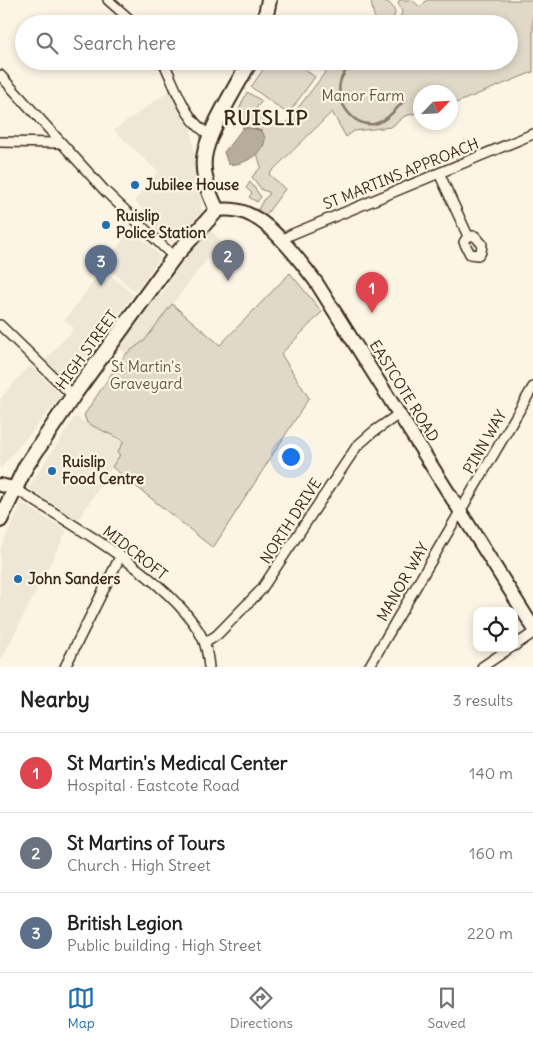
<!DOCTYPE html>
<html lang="en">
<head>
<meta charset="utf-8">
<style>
  :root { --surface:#fff; --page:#f6f6f6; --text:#222; --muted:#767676; --line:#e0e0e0; --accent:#1f6fb2 }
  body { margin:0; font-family:Delius,sans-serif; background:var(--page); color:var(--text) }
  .controls { position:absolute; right:15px; bottom:15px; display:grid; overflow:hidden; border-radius:10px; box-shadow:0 2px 8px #0003 }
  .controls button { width:45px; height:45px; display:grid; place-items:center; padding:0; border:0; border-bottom:1px solid var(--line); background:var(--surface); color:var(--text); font:25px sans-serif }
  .compass { position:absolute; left:413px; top:85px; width:45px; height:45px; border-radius:50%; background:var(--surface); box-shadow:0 2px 8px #0003; rotate:65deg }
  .you { position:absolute; left:290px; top:456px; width:18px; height:18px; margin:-12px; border:4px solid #fff; border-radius:50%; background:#1a73e8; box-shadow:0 0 0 8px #1a73e833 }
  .badge { display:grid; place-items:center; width:32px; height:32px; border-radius:50%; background:var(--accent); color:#fff; font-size:16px; font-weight:700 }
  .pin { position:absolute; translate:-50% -41px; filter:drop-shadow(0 1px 2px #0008) }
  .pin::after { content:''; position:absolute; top:26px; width:18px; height:15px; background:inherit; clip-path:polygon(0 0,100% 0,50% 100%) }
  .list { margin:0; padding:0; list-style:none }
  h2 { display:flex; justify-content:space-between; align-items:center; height:65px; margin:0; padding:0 20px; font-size:21px }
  h2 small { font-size:16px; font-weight:400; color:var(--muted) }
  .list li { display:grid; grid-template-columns:32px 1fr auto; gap:15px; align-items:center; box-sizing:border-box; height:80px; padding:0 20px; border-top:1px solid var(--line) }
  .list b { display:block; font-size:19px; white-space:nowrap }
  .list p { margin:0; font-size:16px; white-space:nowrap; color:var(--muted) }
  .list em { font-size:16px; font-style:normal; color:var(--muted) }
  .icon { flex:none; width:28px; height:28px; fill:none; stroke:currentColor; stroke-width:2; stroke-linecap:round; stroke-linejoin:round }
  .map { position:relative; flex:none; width:533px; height:667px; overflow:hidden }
  .search { position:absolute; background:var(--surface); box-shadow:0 2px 8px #0003; left:15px; right:15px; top:15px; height:55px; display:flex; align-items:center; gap:12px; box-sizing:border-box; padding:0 18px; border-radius:28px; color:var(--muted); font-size:19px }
  .sheet { height:305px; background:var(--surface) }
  nav { display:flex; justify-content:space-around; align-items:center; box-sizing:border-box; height:70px; border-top:1px solid var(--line); background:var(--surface); font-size:14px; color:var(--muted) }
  nav a { display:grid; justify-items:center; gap:2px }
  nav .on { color:var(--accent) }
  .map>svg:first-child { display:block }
</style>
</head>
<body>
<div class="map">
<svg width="533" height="667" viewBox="0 0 533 667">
  <rect width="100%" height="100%" fill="#fcf5e5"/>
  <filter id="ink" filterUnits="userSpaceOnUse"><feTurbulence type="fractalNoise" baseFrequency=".02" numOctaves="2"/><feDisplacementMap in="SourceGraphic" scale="10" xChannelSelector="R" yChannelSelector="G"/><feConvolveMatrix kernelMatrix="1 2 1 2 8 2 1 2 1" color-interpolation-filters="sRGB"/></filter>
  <g filter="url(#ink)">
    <g fill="#eee6d6">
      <polygon points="170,90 191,130 202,211 179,239 175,239 172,243 164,238 150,224 154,220 134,200 154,180 152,178 158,172 114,130"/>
      <polygon points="132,228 161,257 135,292 105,264"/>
      <polygon points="211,231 221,241 145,340 126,354 119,348 159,294 161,295 181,263 183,265 183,261 198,243"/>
      <polygon points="103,269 133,295 68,381 45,360 73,330 72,326 65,320"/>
      <polygon points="30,365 60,394 60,398 0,469 0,399"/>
      <polygon points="75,417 124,441 120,455 78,520 28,488"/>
      <polygon points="22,503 67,531 0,662 0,549"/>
    </g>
    <g fill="#e0d8c8" stroke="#8e8173">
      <path d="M 371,0 C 382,0 392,0 395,13 L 392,22 C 374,30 373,13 371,0 Z"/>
      <polygon points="400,0 412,0 420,7 427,0 533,0 533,72 451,105 450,92 420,92 420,112 405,116 391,127 354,131 346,137 332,112 269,174 285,189 265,216 257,211 264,199 269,195 269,192 262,190 252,177 261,167 257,153 264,145 258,129 243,128 237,114 247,92 262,101 256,108 275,125 279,121 285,125 330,66 332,67 337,61 509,61 509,24 398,24 402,12 398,2"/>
      <polygon points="269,61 294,61 315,77 288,114 251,87"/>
      <polygon points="250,182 261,197 257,202 249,197 252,193 246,188"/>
      <polygon points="290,273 322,312 281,354 309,398 213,548 112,467 120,455 117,453 124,441 87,423 84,415 118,364 126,354 145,340 172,304 220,345"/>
    </g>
    <path fill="#b7ad9e" stroke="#85796b" d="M 243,128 L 250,128 L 262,131 L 265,138 C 265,153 242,167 228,164 L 224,152 Z"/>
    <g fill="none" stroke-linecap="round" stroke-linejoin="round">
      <path stroke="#85796b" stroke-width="2.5" d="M 359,61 C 352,65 345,70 342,77 C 332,97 352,128 374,124 C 387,121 396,109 405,100"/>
      <g stroke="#3b2a1e" stroke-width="12">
        <g id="minor">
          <polyline points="108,0 135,24"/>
          <path d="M 163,61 C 175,85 186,124 211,135"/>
          <polyline points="0,75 105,191 174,257"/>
          <polyline points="0,142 60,143"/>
          <polyline points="439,173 468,236 475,236 482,244 481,252 478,255 470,254 464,242 468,236"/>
          <polyline points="281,241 290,235 533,134"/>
          <polyline points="0,325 73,396"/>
          <path d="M 14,488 C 69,523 173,580 202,637 C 207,647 208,657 209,667"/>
          <polyline points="205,643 217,635 261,590 357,446 373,432 399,414"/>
          <polyline points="514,646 533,633"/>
          <polyline points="65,667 120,557"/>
          <polyline points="369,667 533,387"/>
          <polyline points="482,667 510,648"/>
        </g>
      </g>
      <g stroke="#3b2a1e" stroke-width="16">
        <g id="secondary">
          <path d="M 217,210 C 228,209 238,209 248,214 C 273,224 300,261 316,282 L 533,627"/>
          <polyline points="0,485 14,488"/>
        </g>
      </g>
      <g stroke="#3b2a1e" stroke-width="18">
        <g id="primary">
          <polyline points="264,24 269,0"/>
          <path d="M 0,520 L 26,466 L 73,396 L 174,257 L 217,210 C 209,194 202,176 204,158 C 207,132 237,86 250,61"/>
        </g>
      </g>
      <use href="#minor" stroke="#fcf5e5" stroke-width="9"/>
      <use href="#secondary" stroke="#fcf5e5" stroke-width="12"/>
      <use href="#primary" stroke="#fcf5e5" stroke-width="14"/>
    </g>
  </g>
  <g fill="#1f6fb2" stroke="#fcf5e5" stroke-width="2">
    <circle cx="135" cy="185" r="5"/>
    <circle cx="106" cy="225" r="5"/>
    <circle cx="52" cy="471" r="5"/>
    <circle cx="18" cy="579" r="5"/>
  </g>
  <g text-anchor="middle" stroke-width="4.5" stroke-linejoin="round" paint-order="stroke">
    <g font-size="15" fill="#645648" stroke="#fcf5e5">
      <text x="363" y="101">Manor Farm</text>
      <text x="146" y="372">St Martin's<tspan x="146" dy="17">Graveyard</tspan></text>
    </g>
    <g font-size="15" fill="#3b2a1e" stroke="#fcf5e5">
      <text transform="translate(401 174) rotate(-22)" y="5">ST MARTINS APPROACH</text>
      <text transform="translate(87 350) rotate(-54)" y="5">HIGH STREET</text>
      <text transform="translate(404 391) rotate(58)" y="5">EASTCOTE ROAD</text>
      <text transform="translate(485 442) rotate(-60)" y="5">PINN WAY</text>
      <text transform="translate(291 521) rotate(-57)" y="5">NORTH DRIVE</text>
      <text transform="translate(135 553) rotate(38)" y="5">MIDCROFT</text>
      <text transform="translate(403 582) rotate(-60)" y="5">MANOR WAY</text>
    </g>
    <g font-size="15" font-weight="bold" fill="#3b2a1e" stroke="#fcf5e5" text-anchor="start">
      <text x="145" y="190">Jubilee House</text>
      <text x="116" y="221">Ruislip<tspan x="116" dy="17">Police Station</tspan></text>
      <text x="62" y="467">Ruislip<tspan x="62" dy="17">Food Centre</tspan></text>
      <text x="28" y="584">John Sanders</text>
    </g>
    <g font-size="20" font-weight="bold" letter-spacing="1" fill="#3b2a1e" stroke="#fcf5e5">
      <text x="266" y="125">RUISLIP</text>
    </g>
  </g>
</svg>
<div class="controls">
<button><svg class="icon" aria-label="locate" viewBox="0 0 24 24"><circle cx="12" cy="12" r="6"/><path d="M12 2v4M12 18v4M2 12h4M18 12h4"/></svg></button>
</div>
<svg class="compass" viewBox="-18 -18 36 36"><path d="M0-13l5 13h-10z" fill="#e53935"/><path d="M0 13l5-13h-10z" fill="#767676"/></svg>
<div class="you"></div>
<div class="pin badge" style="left:372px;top:313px;background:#e0444e">1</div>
<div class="pin badge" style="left:228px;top:281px;background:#6b7280">2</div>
<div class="pin badge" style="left:101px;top:286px;background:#5c6f8a">3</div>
<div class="search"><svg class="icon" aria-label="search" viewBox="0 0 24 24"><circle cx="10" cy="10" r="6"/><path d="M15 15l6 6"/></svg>Search here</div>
</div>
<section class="sheet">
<h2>Nearby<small>3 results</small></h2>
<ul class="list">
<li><span class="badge" style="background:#e0444e">1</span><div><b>St Martin's Medical Center</b><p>Hospital · Eastcote Road</p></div><em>140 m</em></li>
<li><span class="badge" style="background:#6b7280">2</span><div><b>St Martins of Tours</b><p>Church · High Street</p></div><em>160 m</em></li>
<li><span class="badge" style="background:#5c6f8a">3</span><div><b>British Legion</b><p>Public building · High Street</p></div><em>220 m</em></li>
</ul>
</section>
<nav>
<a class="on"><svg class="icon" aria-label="map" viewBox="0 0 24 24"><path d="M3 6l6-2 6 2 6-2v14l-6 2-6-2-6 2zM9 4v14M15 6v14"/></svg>Map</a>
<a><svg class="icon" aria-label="directions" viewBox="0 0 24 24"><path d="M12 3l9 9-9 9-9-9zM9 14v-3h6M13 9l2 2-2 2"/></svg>Directions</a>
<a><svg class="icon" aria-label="saved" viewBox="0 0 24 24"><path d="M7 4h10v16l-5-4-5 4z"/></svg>Saved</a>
</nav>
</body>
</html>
